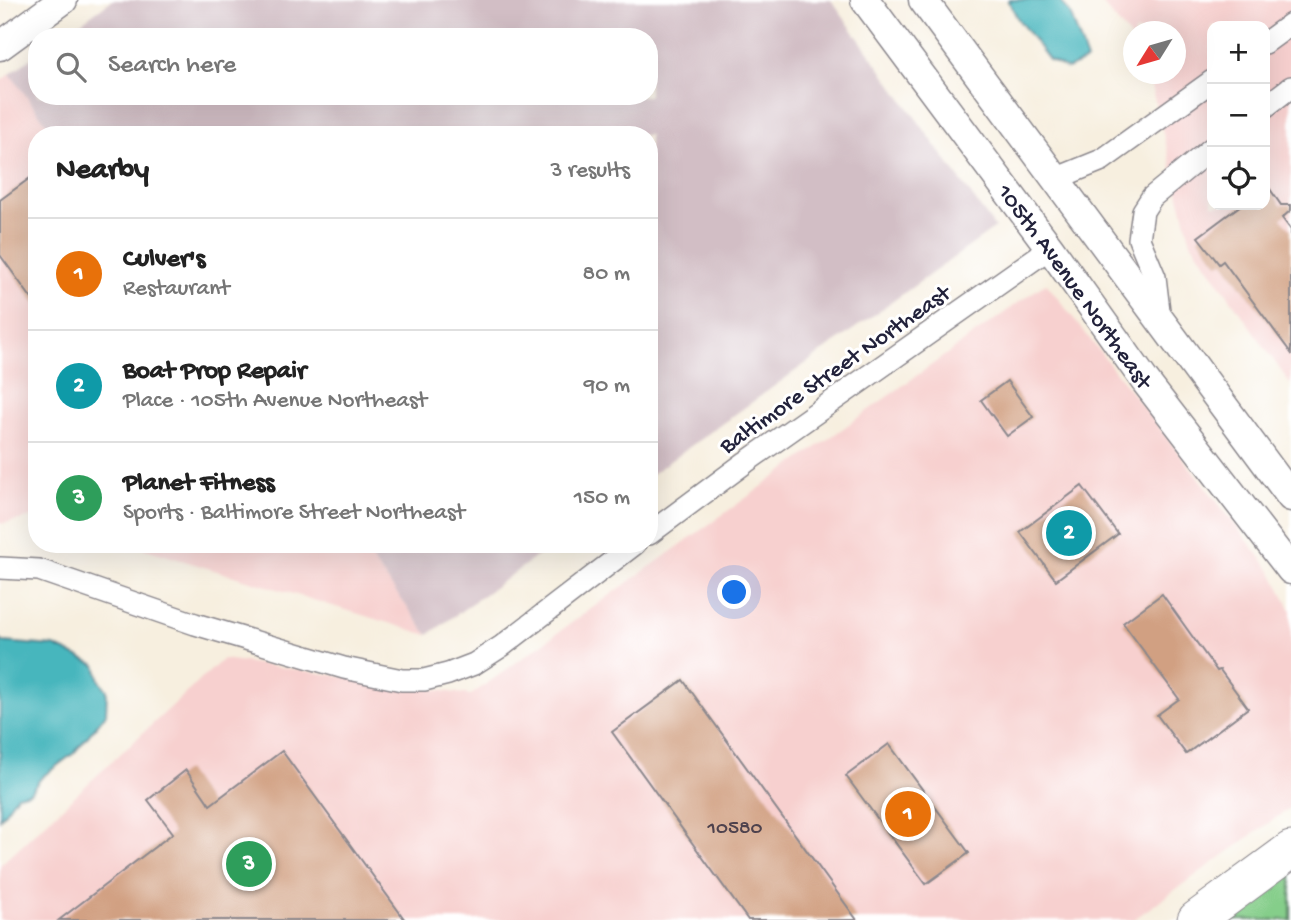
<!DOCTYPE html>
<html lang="en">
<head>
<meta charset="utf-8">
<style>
  :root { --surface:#fff; --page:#f6f6f6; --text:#222; --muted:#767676; --line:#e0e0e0; --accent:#7c3aed }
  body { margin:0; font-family:"Gochi Hand",sans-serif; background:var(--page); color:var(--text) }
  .controls { position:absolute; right:21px; top:21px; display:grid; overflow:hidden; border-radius:14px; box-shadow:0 7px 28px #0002 }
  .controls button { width:63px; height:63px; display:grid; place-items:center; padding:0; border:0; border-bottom:2px solid var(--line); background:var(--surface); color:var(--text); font:35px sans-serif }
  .compass { position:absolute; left:1123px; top:21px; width:63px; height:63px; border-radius:50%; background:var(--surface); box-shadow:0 7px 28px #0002; rotate:233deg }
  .you { position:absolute; left:735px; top:593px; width:24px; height:24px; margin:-18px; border:5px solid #fff; border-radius:50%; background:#1a73e8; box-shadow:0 0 0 10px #1a73e833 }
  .badge { display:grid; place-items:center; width:46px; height:46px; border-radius:50%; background:var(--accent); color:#fff; font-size:23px; font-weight:700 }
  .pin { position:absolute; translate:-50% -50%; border:4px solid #fff; box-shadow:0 2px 7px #0006 }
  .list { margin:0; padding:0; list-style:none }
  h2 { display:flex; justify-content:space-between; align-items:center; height:91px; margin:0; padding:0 28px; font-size:30px }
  h2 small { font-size:23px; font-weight:400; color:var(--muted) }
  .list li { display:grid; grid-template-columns:46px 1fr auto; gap:21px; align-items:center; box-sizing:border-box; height:112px; padding:0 28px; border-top:2px solid var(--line) }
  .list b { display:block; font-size:26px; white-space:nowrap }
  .list p { margin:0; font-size:23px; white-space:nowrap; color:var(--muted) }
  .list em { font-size:23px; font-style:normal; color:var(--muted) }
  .icon { flex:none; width:38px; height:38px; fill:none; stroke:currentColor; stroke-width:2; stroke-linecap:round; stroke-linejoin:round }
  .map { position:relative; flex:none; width:1291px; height:920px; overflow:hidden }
  .search { position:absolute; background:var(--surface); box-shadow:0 7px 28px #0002; left:28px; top:28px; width:630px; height:77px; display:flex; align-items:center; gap:18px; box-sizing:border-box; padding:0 24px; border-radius:28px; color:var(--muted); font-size:26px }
  .panel { position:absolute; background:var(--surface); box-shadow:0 7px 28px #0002; left:28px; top:126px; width:630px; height:427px; border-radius:28px }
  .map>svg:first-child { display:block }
</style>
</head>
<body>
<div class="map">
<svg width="1291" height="920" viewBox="0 0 1291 920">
  <rect width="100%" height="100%" fill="#fff"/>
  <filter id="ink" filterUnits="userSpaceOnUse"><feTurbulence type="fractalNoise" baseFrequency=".0143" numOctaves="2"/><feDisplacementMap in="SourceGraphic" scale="14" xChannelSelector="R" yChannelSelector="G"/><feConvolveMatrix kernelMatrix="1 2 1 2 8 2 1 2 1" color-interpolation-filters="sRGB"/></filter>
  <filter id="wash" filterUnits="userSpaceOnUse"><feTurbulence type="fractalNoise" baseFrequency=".00686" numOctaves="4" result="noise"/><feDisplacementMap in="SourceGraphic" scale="28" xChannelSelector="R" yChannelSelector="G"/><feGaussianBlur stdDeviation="1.57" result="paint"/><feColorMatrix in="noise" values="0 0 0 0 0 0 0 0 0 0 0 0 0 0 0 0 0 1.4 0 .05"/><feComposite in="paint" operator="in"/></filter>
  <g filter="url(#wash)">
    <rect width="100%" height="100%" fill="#f7efdf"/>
    <g fill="#f7d0cf" fill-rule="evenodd">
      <path d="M 1099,0 L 1291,0 L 1291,385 L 1191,242 L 1148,74 L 1176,74 L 1176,32 L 1134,32 L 1133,41 ZM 1212,26 L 1265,26 L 1265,205 L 1212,205 Z"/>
      <polygon points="10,74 55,135 37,135 37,516 0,524 0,81"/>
      <polygon points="1046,283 1272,572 1291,610 1291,807 1133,920 0,920 0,865 223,659 471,695"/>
      <polygon points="129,544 360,544 428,635"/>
    </g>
    <g fill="#d2bec5">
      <polygon points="112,0 831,0 995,228 649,476 649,135 55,135 10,74 37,54 37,96 649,96 649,37 61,37"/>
      <polygon points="360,544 554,544 428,635"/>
    </g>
    <polygon fill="#85ce8a" stroke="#547862" stroke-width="2" points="1291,873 1291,920 1228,920"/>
    <g fill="#46b6bd" stroke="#346c7c" stroke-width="2">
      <polygon points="1008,0 1059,0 1070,13 1087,60 1067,69 1049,60 1018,19"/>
      <polygon points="0,638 3,642 54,646 96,665 100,681 107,690 106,714 74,753 42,777 30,792 17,795 0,819"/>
    </g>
    <g id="blocks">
      <g fill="#d1a082">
        <polygon points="37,173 37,306 0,255 0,200"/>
        <polygon points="1265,182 1281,205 1291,205 1291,210 1282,218 1291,230 1291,353 1223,261 1219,264 1198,237 1241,205 1265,205"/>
        <polygon points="1007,381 1033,417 1007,436 981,400"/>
        <polygon points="1082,486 1118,534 1056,580 1020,532"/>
        <polygon points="1162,594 1217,671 1220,670 1248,708 1186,754 1157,715 1179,699 1123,623"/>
        <polygon points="683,680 857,920 748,920 612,732"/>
        <polygon points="889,744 969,853 926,884 846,776"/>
        <polygon points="282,751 405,920 59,920 173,833 148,800 186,770 210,805"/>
      </g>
    </g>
  </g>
  <g filter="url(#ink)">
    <use href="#blocks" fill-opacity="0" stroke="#8c888d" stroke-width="2"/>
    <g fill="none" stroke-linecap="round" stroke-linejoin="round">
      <g stroke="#8c888d" stroke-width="24">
        <g id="street">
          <polyline points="1265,43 1291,24"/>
          <polyline points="1265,107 1291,87"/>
          <polyline points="1055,179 1102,160 1212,81"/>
          <polyline points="1160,319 1155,277 1139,239 1143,211 1152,197 1212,148"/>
          <polyline points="649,534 746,462 1050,248"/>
          <polyline points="0,568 39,570 195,624 344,668 402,680 424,680 448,674 474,664 502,646 635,544"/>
        </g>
      </g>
      <g stroke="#8c888d" stroke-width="31">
        <g id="secondary">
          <path id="s1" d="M 865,0 L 1050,248 L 1145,381 L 1291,570"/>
          <polyline points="923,0 1291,497"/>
          <polyline points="0,46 63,0"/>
        </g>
      </g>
      <g stroke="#8c888d" stroke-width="39">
        <polyline id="highway" points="1196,920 1291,850"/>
      </g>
      <use href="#street" stroke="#fff" stroke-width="21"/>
      <use href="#secondary" stroke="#fff" stroke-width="28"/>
      <use href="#highway" stroke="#fff" stroke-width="37"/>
    </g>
  </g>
  <g text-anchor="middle" stroke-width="6" stroke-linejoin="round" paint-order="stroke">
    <g font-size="21" fill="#4e424d">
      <text x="735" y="833">10580</text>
    </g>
    <g font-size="24" fill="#22223b" stroke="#fff">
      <text dy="8" stroke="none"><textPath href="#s1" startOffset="355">105th Avenue Northeast</textPath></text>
      <text transform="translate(834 368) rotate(-35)" y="8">Baltimore Street Northeast</text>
    </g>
  </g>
</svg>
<div class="controls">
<button>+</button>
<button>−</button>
<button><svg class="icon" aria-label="locate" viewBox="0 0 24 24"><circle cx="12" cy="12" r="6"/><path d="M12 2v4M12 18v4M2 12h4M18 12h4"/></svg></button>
</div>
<svg class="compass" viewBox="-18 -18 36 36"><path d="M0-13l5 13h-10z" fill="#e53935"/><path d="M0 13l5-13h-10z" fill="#767676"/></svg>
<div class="you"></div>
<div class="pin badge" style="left:908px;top:814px;background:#e8710a">1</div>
<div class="pin badge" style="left:1069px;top:533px;background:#0f9aa8">2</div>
<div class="pin badge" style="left:249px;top:864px;background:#2e9e5b">3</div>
<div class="search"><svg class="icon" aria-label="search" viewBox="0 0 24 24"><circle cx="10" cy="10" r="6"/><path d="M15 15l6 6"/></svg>Search here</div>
<section class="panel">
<h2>Nearby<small>3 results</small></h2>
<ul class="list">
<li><span class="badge" style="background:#e8710a">1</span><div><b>Culver's</b><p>Restaurant</p></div><em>80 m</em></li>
<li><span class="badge" style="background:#0f9aa8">2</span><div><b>Boat Prop Repair</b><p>Place · 105th Avenue Northeast</p></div><em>90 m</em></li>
<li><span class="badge" style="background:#2e9e5b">3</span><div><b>Planet Fitness</b><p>Sports · Baltimore Street Northeast</p></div><em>150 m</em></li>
</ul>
</section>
</div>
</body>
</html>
